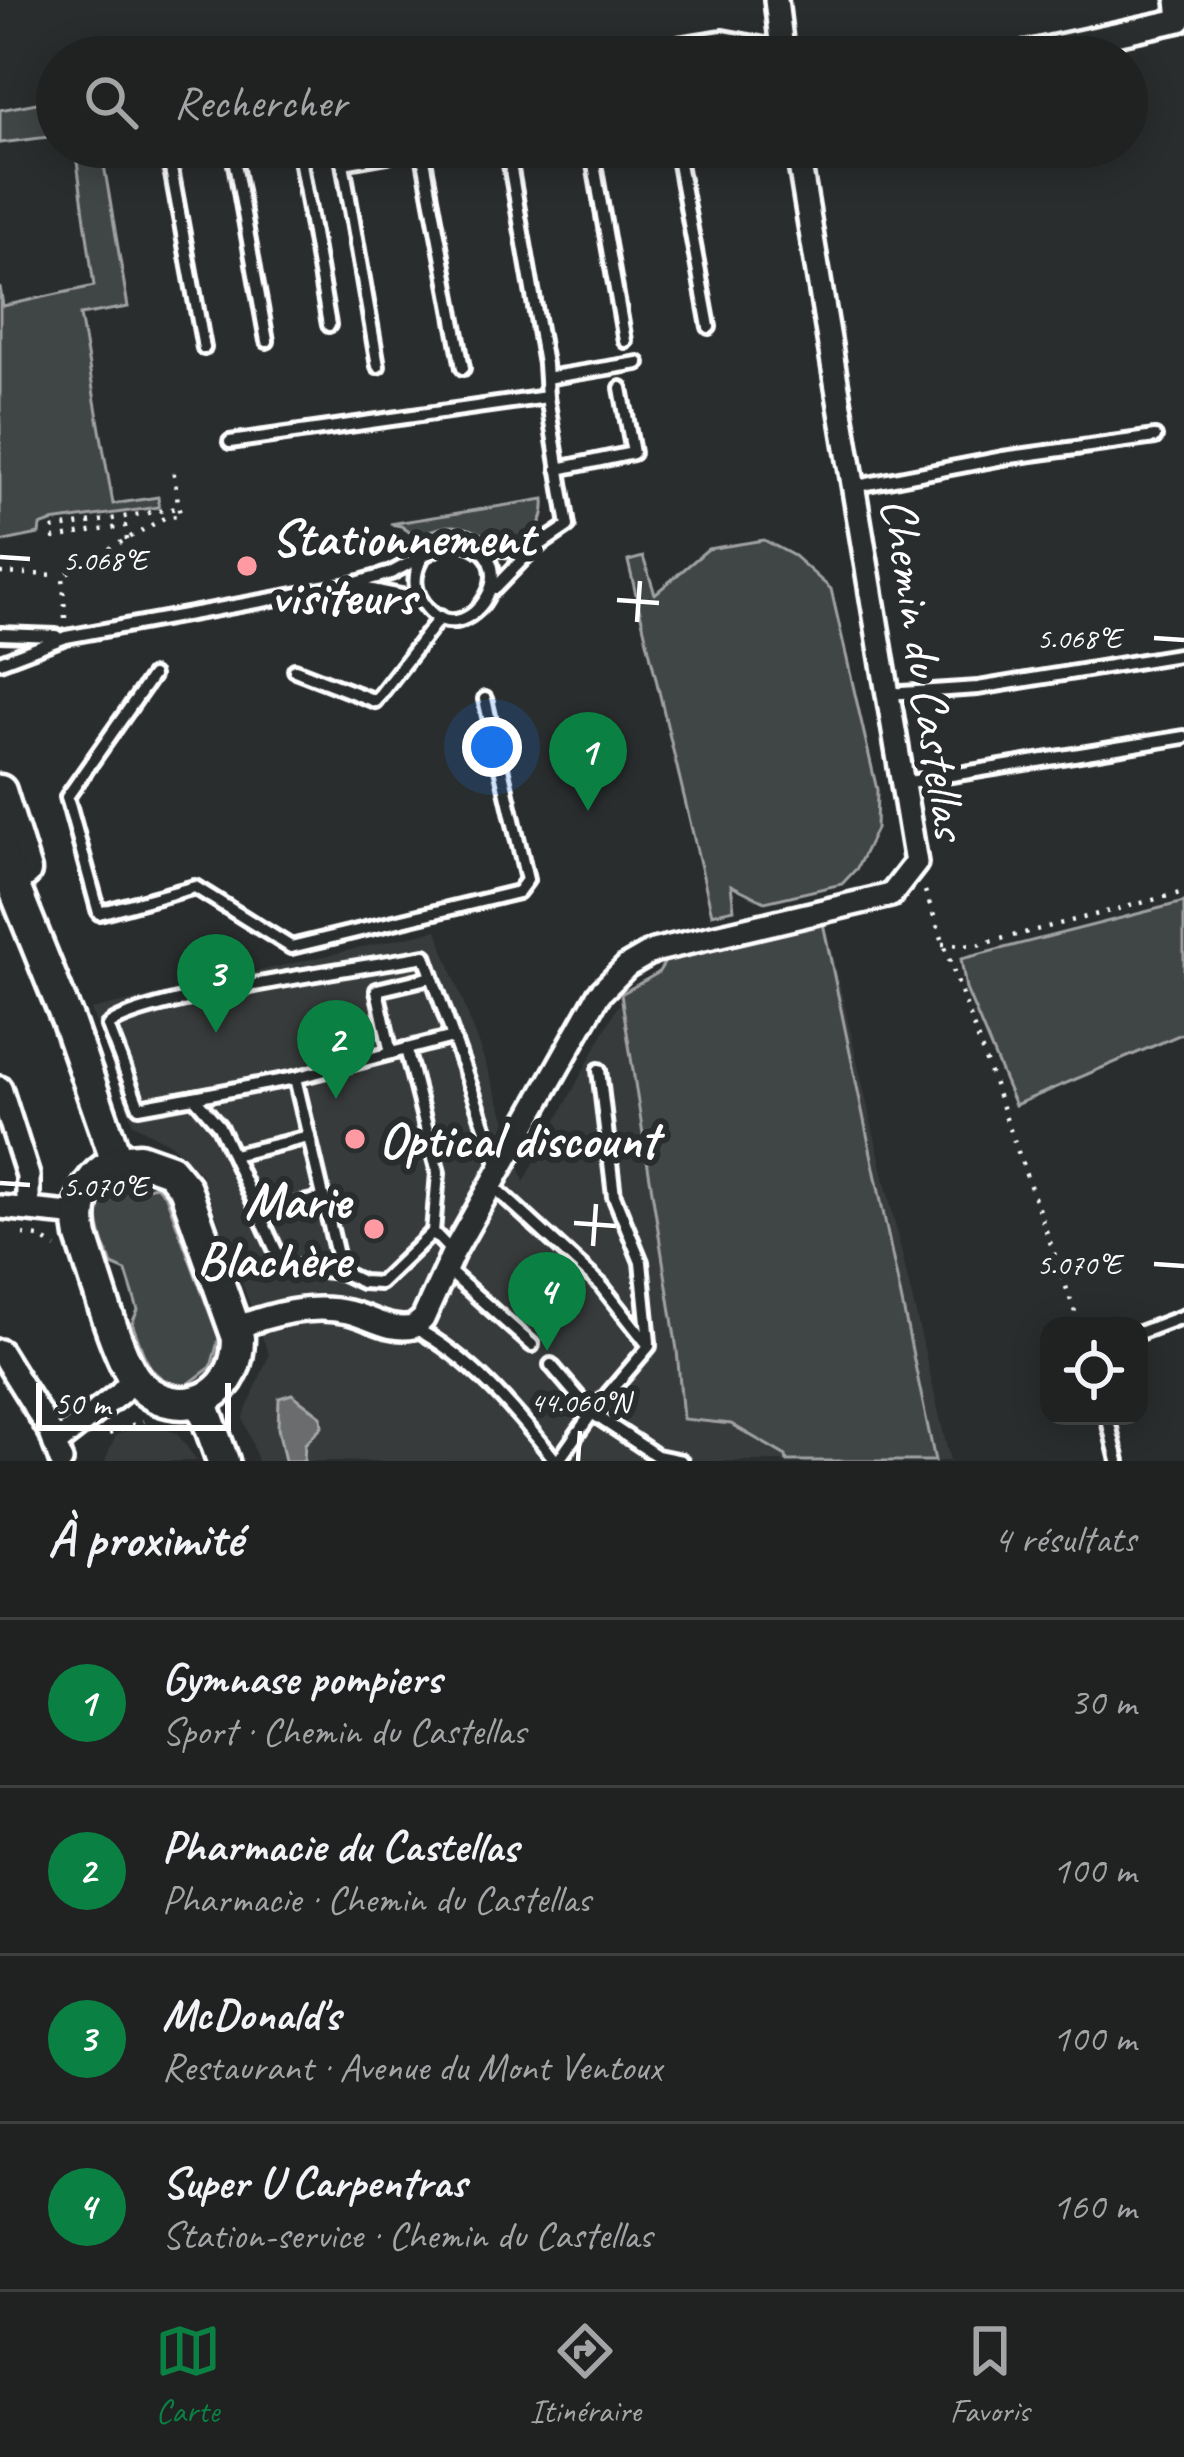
<!DOCTYPE html>
<html lang="fr">
<head>
<meta charset="utf-8">
<style>
  :root { --surface:#202222; --page:#282a2a; --text:#f1f3f6; --muted:#a2a4a5; --line:#3d3f40; --accent:#0b8043 }
  body { margin:0; font-family:Caveat,sans-serif; background:var(--page); color:var(--text) }
  .controls { position:absolute; right:36px; bottom:36px; display:grid; overflow:hidden; border-radius:24px; box-shadow:0 6px 30px #0003 }
  .controls button { width:108px; height:108px; display:grid; place-items:center; padding:0; border:0; border-bottom:3px solid var(--line); background:var(--surface); color:var(--text); font:60px sans-serif }
  .scale { position:absolute; left:36px; bottom:30px; width:195px; box-sizing:border-box; padding-left:12px; border:6px solid #fff; border-top:0; font-size:33px; line-height:42px; white-space:nowrap; color:#fff; -webkit-text-stroke:9px #2a2d2e; paint-order:stroke }
  .you { position:absolute; left:492px; top:747px; width:42px; height:42px; margin:-30px; border:9px solid #fff; border-radius:50%; background:#1a73e8; box-shadow:0 0 0 18px #1a73e833 }
  .badge { display:grid; place-items:center; width:78px; height:78px; border-radius:50%; background:var(--accent); color:#fff; font-size:39px; font-weight:700 }
  .pin { position:absolute; translate:-50% -99px; filter:drop-shadow(0 3px 6px #0008) }
  .pin::after { content:''; position:absolute; top:63px; width:42px; height:36px; background:inherit; clip-path:polygon(0 0,100% 0,50% 100%) }
  .list { margin:0; padding:0; list-style:none }
  h2 { display:flex; justify-content:space-between; align-items:center; height:156px; margin:0; padding:0 48px; font-size:51px }
  h2 small { font-size:39px; font-weight:400; color:var(--muted) }
  .list li { display:grid; grid-template-columns:78px 1fr auto; gap:36px; align-items:center; box-sizing:border-box; height:168px; padding:0 48px; border-top:3px solid var(--line) }
  .list b { display:block; font-size:45px; white-space:nowrap }
  .list p { margin:0; font-size:39px; white-space:nowrap; color:var(--muted) }
  .list em { font-size:39px; font-style:normal; color:var(--muted) }
  .icon { flex:none; width:66px; height:66px; fill:none; stroke:currentColor; stroke-width:2; stroke-linecap:round; stroke-linejoin:round }
  .map { position:relative; flex:none; width:1184px; height:1461px; overflow:hidden }
  .search { position:absolute; background:var(--surface); box-shadow:0 6px 30px #0003; left:36px; right:36px; top:36px; height:132px; display:flex; align-items:center; gap:30px; box-sizing:border-box; padding:0 42px; border-radius:66px; color:var(--muted); font-size:45px }
  .sheet { height:828px; background:var(--surface) }
  nav { display:flex; justify-content:space-around; align-items:center; box-sizing:border-box; height:168px; border-top:3px solid var(--line); background:var(--surface); font-size:33px; color:var(--muted) }
  nav a { display:grid; justify-items:center; gap:6px }
  nav .on { color:var(--accent) }
  .map>svg:first-child { display:block }
</style>
</head>
<body>
<div class="map">
<svg width="1184" height="1461" viewBox="0 0 1184 1461">
  <rect width="100%" height="100%" fill="#2a2d2e"/>
  <filter id="ink" filterUnits="userSpaceOnUse"><feTurbulence type="fractalNoise" baseFrequency=".00833" numOctaves="2"/><feDisplacementMap in="SourceGraphic" scale="24" xChannelSelector="R" yChannelSelector="G"/><feConvolveMatrix kernelMatrix="1 2 1 2 8 2 1 2 1" color-interpolation-filters="sRGB"/></filter>
  <g filter="url(#ink)">
    <g fill="#373a3b">
      <polygon points="437,930 508,1126 524,1182 616,1009 640,980 684,964 827,931 950,1461 258,1461 243,1418 269,1355 249,1302 201,1174 172,1145 133,1124 91,1010"/>
      <polygon points="145,1424 177,1433 197,1461 105,1461 116,1435"/>
    </g>
    <g fill="#414445" stroke="#a0a2a2" stroke-width="3">
      <polygon points="57,99 57,136 0,143 0,110"/>
      <polygon points="75,147 101,147 128,307 80,315 113,504 158,497 159,507 51,522 40,526 39,534 0,542 0,287 3,306 94,286"/>
      <path d="M 544,499 C 545,512 542,524 532,533 C 506,559 481,525 452,526 C 438,526 428,533 415,536 L 401,526 L 390,524 Z"/>
      <polygon points="764,540 794,556 831,589 877,790 876,829 857,868 842,884 765,902 731,885 734,909 712,914 628,561 643,557 655,594 708,549"/>
      <polygon points="1184,902 1184,1033 1015,1105 966,989 961,959"/>
      <polygon points="823,923 935,1461 787,1461 786,1456 731,1424 683,1419 677,1350 621,994 658,973 668,957"/>
      <path d="M 130,1179 L 136,1190 L 156,1186 L 166,1196 L 219,1338 L 211,1367 L 187,1385 C 148,1384 144,1354 132,1323 L 138,1310 L 126,1271 L 112,1265 C 99,1231 82,1193 130,1179 Z"/>
    </g>
    <polygon fill="#6a6c6d" stroke="#a6a7a7" stroke-width="3" points="292,1394 321,1416 322,1426 305,1444 304,1461 285,1461 278,1428 279,1398"/>
    <g fill="none" stroke-linecap="round" stroke-linejoin="round">
      <g stroke="#fff" stroke-width="20">
        <g id="lane">
          <polyline points="596,57 723,37 782,48"/>
          <polyline points="167,147 204,348"/>
          <polyline points="232,147 267,341"/>
          <polyline points="298,147 329,325"/>
          <polyline points="433,147 422,149 463,368"/>
          <polyline points="507,147 545,364 547,397"/>
          <polyline points="591,147 625,341"/>
          <polyline points="676,147 709,327"/>
          <polyline points="378,366 343,163 422,149"/>
          <polyline points="546,378 638,363"/>
          <polyline points="230,442 547,397 568,526 531,551"/>
          <polyline points="558,469 633,453 621,388"/>
          <polyline points="852,487 1003,458 1155,437"/>
          <polyline points="476,547 531,551 494,589"/>
          <polyline points="353,586 420,600"/>
          <polyline points="0,634 56,636"/>
          <path d="M 0,662 L 66,637 L 349,585 L 391,573 L 450,541 C 541,546 465,666 423,603 C 412,588 414,573 422,558"/>
          <polyline points="295,670 375,701 440,617"/>
          <polyline points="152,676 67,797 99,913 195,887 291,947 518,892 527,880 485,699"/>
          <polyline points="887,694 978,688 1184,654"/>
          <polyline points="903,783 1184,737"/>
          <polyline points="406,1049 438,1173 433,1232"/>
          <polyline points="391,1053 377,990 432,977"/>
          <polyline points="599,1070 614,1196 641,1262 649,1342"/>
          <polyline points="295,1078 341,1272"/>
          <path d="M 194,1097 L 139,1107 L 108,1026 C 139,998 371,966 425,956 L 453,1037"/>
          <polyline points="233,1155 309,1137"/>
          <polyline points="493,1186 601,1285 649,1346 592,1413 657,1456 681,1461"/>
          <polyline points="259,1214 324,1198"/>
          <polyline points="453,1253 433,1232 380,1283 362,1282 341,1272 283,1266 219,1126 194,1097 295,1078 453,1037 500,1169"/>
          <polyline points="445,1268 532,1345"/>
          <path d="M 413,1327 C 473,1359 514,1409 556,1461"/>
          <polyline points="1139,1333 1184,1316"/>
          <polyline points="551,1365 592,1413 558,1461"/>
          <polyline points="1107,1416 1118,1461"/>
        </g>
      </g>
      <g stroke="#fff" stroke-width="30">
        <g id="street">
          <polyline points="776,0 783,57"/>
          <polyline points="1009,57 1180,20 1178,0"/>
          <polyline points="0,1088 28,1176 28,1208"/>
          <polyline points="0,1207 79,1215"/>
          <path d="M 235,1328 C 270,1315 310,1303 348,1312 C 370,1317 389,1332 413,1327 L 423,1319 L 453,1253 L 599,994 L 627,966 L 653,951 L 891,895 L 916,863 L 797,147"/>
          <polyline points="0,1351 51,1433 61,1461"/>
          <polyline points="55,1444 120,1393 134,1377"/>
        </g>
      </g>
      <g stroke="#fff" stroke-width="39">
        <g id="secondary">
          <polyline points="0,791 25,871"/>
          <polyline points="0,852 68,1021 117,1162"/>
          <path d="M 139,1159 L 170,1170 L 185,1188 L 238,1338 C 238,1361 231,1382 211,1395 C 186,1410 153,1403 135,1379 C 116,1353 94,1272 82,1237 C 74,1196 94,1161 139,1159 Z"/>
          <polyline points="201,1400 223,1461"/>
        </g>
      </g>
      <g stroke="#fff" stroke-width="4.5" stroke-dasharray="3 9" stroke-linecap="butt">
        <polyline points="127,540 125,526 54,538 52,529 177,508"/>
        <polyline points="0,573 60,575"/>
        <polyline points="65,618 63,575 166,517 180,516 173,468"/>
        <polyline points="925,891 1080,1326"/>
        <polyline points="942,944 977,945 1184,892"/>
        <polyline points="23,1235 39,1237 56,1248"/>
        <polyline points="109,1434 143,1421"/>
      </g>
      <use href="#lane" stroke="#2a2d2e" stroke-width="10"/>
      <use href="#street" stroke="#2a2d2e" stroke-width="21"/>
      <use href="#secondary" stroke="#2a2d2e" stroke-width="30"/>
    </g>
  </g>
  <path fill="none" stroke="#fff" stroke-width="4.5" d="M 0,557 L 30,559M 617,600 L 659,603M 637,622 L 640,581M 1154,638 L 1184,640M 0,1183 L 30,1185M 574,1223 L 616,1226M 593,1246 L 596,1204M 1154,1264 L 1184,1266M 578,1461 L 580,1431"/>
  <g fill="#ff9aa2" stroke="#2a2d2e" stroke-width="4.5">
    <circle cx="247" cy="566" r="12"/>
    <circle cx="355" cy="1139" r="12"/>
    <circle cx="374" cy="1229" r="12"/>
  </g>
  <g text-anchor="middle" stroke-width="12" stroke-linejoin="round" paint-order="stroke">
    <g font-size="51" font-weight="bold" fill="#fff" stroke="#2a2d2e" text-anchor="start">
      <text x="271" y="555">Stationnement<tspan x="271" dy="59">visiteurs</tspan></text>
      <text x="379" y="1157">Optical discount</text>
      <text x="350" y="1218" text-anchor="end">Marie<tspan x="350" dy="59">Blachère</tspan></text>
    </g>
    <g font-size="51" fill="#fff" stroke="#2a2d2e">
      <text transform="translate(926 668) rotate(81)" y="18">Chemin du Castellas</text>
    </g>
  </g>
  <g font-size="30" text-anchor="middle" fill="#fff" stroke="#2a2d2e" stroke-width="12" stroke-linejoin="round" paint-order="stroke">
    <text x="105" y="570">5.068°E</text>
    <text x="1079" y="648">5.068°E</text>
    <text x="105" y="1196">5.070°E</text>
    <text x="1079" y="1274">5.070°E</text>
    <text x="580" y="1412">44.060°N</text>
  </g>
</svg>
<div class="controls">
<button><svg class="icon" aria-label="locate" viewBox="0 0 24 24"><circle cx="12" cy="12" r="6"/><path d="M12 2v4M12 18v4M2 12h4M18 12h4"/></svg></button>
</div>
<div class="scale">50 m</div>
<div class="you"></div>
<div class="pin badge" style="left:588px;top:811px">1</div>
<div class="pin badge" style="left:336px;top:1099px">2</div>
<div class="pin badge" style="left:216px;top:1033px">3</div>
<div class="pin badge" style="left:547px;top:1351px">4</div>
<div class="search"><svg class="icon" aria-label="search" viewBox="0 0 24 24"><circle cx="10" cy="10" r="6"/><path d="M15 15l6 6"/></svg>Rechercher</div>
</div>
<section class="sheet">
<h2>À proximité<small>4 résultats</small></h2>
<ul class="list">
<li><span class="badge">1</span><div><b>Gymnase pompiers</b><p>Sport · Chemin du Castellas</p></div><em>30 m</em></li>
<li><span class="badge">2</span><div><b>Pharmacie du Castellas</b><p>Pharmacie · Chemin du Castellas</p></div><em>100 m</em></li>
<li><span class="badge">3</span><div><b>McDonald's</b><p>Restaurant · Avenue du Mont Ventoux</p></div><em>100 m</em></li>
<li><span class="badge">4</span><div><b>Super U Carpentras</b><p>Station-service · Chemin du Castellas</p></div><em>160 m</em></li>
</ul>
</section>
<nav>
<a class="on"><svg class="icon" aria-label="map" viewBox="0 0 24 24"><path d="M3 6l6-2 6 2 6-2v14l-6 2-6-2-6 2zM9 4v14M15 6v14"/></svg>Carte</a>
<a><svg class="icon" aria-label="directions" viewBox="0 0 24 24"><path d="M12 3l9 9-9 9-9-9zM9 14v-3h6M13 9l2 2-2 2"/></svg>Itinéraire</a>
<a><svg class="icon" aria-label="saved" viewBox="0 0 24 24"><path d="M7 4h10v16l-5-4-5 4z"/></svg>Favoris</a>
</nav>
</body>
</html>
